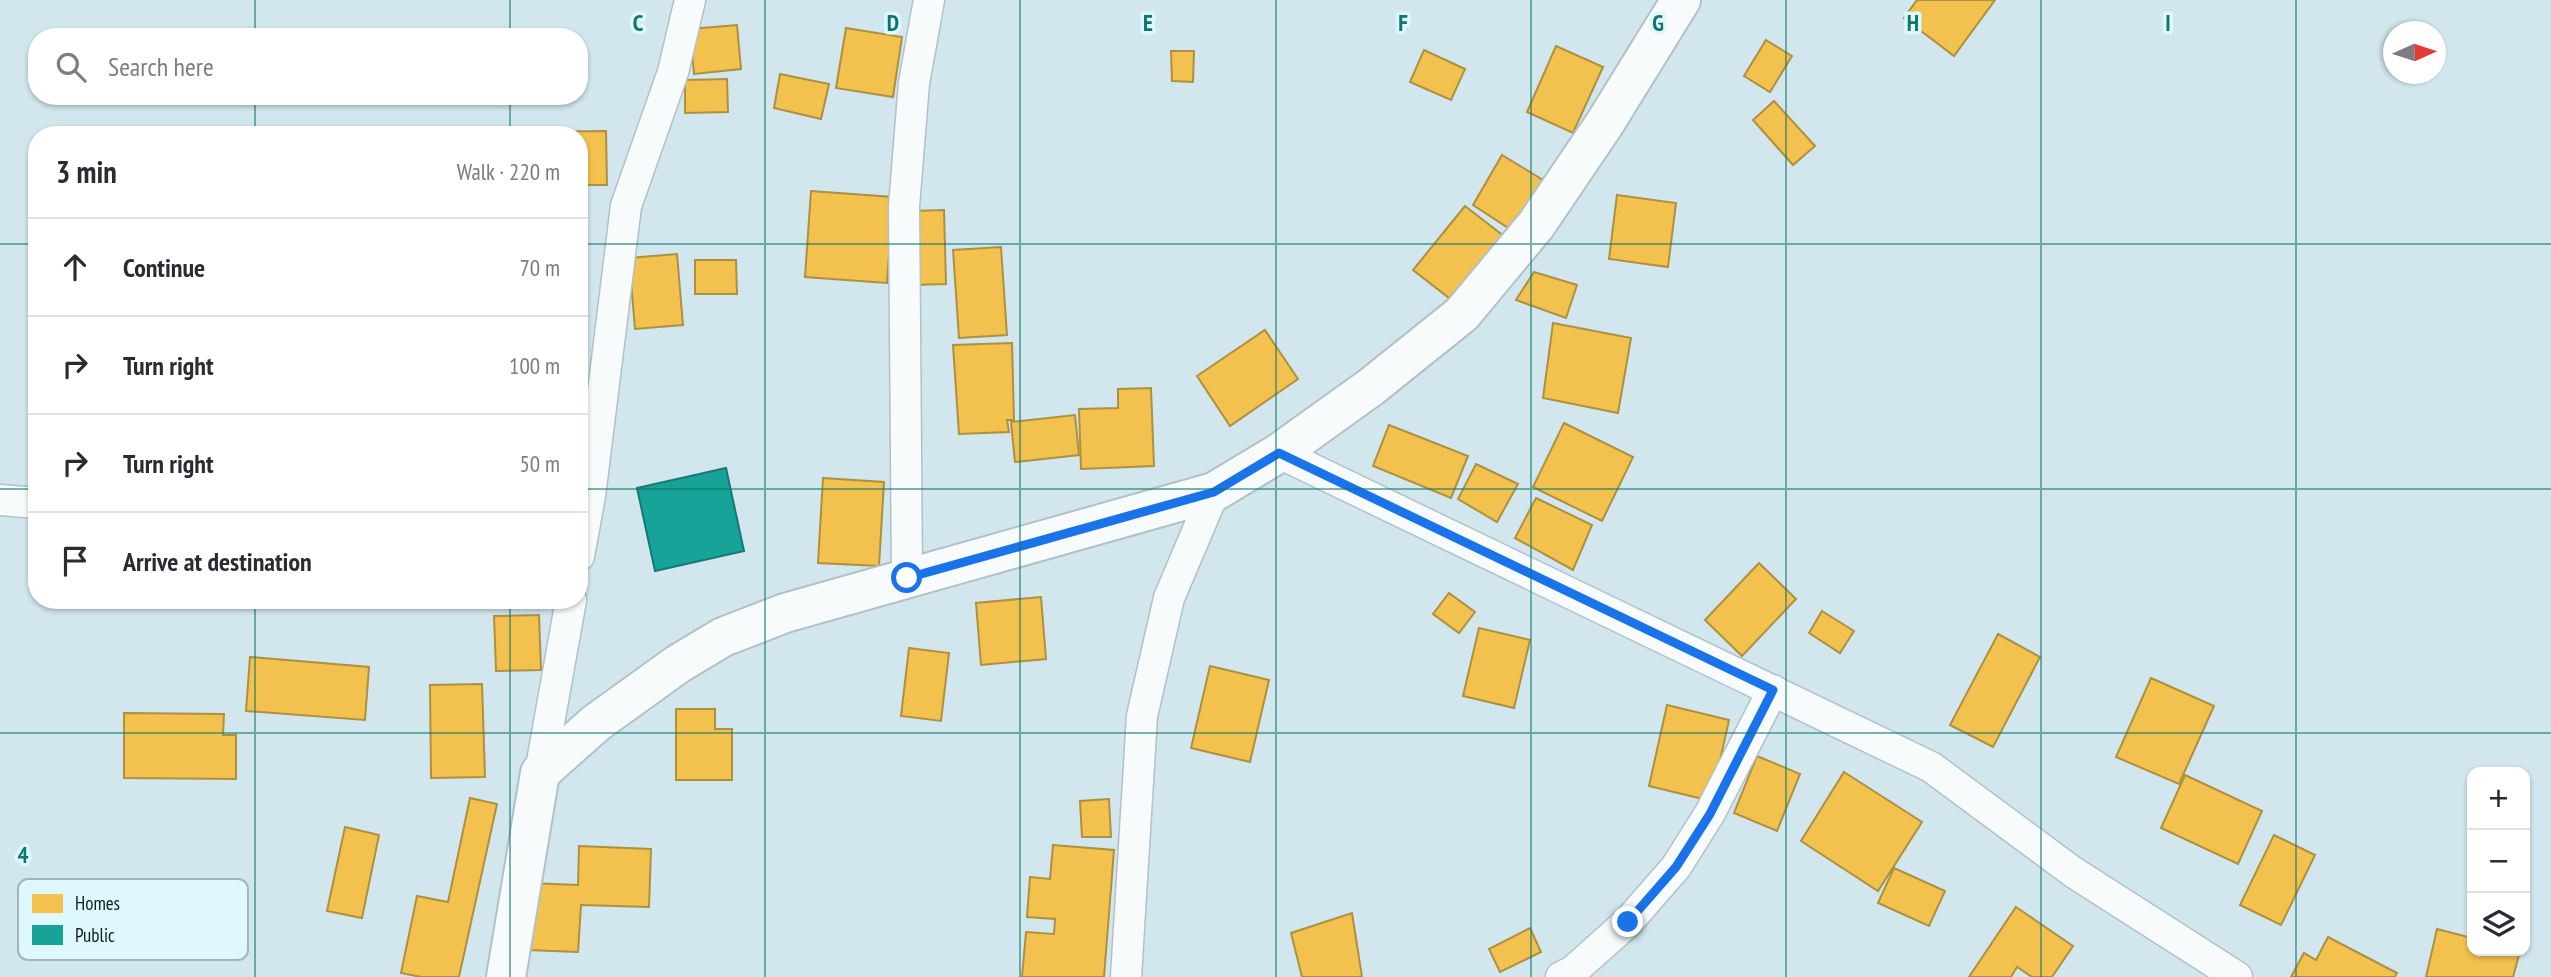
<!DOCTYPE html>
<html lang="en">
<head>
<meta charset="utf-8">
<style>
  :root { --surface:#fff; --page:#f7f7f7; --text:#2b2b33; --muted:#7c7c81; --line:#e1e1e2 }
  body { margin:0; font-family:"PT Sans Narrow",sans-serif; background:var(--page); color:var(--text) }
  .controls { position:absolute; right:21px; bottom:21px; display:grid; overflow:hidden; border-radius:14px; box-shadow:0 2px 5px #0004 }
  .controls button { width:63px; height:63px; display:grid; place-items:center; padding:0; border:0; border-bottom:2px solid var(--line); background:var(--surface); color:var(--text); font:35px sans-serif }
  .compass { position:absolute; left:2383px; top:21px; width:63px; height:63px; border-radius:50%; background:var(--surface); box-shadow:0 2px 5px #0004; rotate:87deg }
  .stop { position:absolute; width:21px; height:21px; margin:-16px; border:5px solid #1a73e8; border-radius:50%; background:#fff }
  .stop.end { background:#1a73e8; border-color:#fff; box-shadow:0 2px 7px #0008 }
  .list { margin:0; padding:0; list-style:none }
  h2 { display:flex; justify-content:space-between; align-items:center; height:91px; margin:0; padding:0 28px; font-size:30px }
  h2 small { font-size:23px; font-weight:400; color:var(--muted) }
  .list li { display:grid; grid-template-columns:46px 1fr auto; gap:21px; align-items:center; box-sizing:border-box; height:98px; padding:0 28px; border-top:2px solid var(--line) }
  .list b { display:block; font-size:26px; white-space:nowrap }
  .list em { font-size:23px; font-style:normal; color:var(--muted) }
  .icon { flex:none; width:38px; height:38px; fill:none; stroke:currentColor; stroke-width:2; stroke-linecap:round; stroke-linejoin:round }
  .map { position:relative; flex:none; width:2551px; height:977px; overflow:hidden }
  .search { position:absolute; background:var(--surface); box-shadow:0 2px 5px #0004; left:28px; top:28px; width:560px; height:77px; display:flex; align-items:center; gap:18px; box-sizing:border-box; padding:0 24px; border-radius:28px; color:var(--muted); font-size:26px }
  .panel { position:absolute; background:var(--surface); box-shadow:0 2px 5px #0004; left:28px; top:126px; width:560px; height:483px; border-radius:28px }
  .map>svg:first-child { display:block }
</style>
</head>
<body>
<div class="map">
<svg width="2551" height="977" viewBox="0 0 2551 977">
  <rect width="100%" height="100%" fill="#d1e6ed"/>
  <g fill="#f2c14e" stroke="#ad9040" stroke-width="2">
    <polygon points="1917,0 1995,0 1954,56 1904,18"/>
    <polygon points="737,25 741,69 694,74 690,29"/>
    <polygon points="846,28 902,37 893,97 836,88"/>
    <polygon points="1766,40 1792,56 1770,92 1744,76"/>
    <polygon points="1556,46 1603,67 1573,133 1527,112"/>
    <polygon points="1424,50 1465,69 1451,100 1410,82"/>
    <polygon points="1171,51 1194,51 1193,82 1172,81"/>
    <polygon points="780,74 829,84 821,119 774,108"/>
    <polygon points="727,79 728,112 685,113 685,80"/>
    <polygon points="1774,101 1815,146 1793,165 1753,120"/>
    <polygon points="606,131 607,185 579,185 579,135 516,135 516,132"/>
    <polygon points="1502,155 1548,183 1519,235 1473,205"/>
    <polygon points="811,191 893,197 887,283 805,277"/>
    <polygon points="1617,195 1676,203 1668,267 1609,259"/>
    <polygon points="1465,206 1514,244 1462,308 1413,270"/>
    <polygon points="944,210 946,284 913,285 911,211"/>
    <polygon points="1001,247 1007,335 959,338 953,250"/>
    <polygon points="677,254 683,325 635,329 629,258"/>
    <polygon points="695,260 736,260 737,294 695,294"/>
    <polygon points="1534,272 1577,285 1566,318 1516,300"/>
    <polygon points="1553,323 1631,338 1618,413 1543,398"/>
    <polygon points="1265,330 1298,379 1230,426 1197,376"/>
    <polygon points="1012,343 1014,420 1007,420 1009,432 959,434 953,345"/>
    <polygon points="1151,388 1154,466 1081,469 1079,409 1118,408 1118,389"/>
    <polygon points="1075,415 1079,455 1015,462 1011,422"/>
    <polygon points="1564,423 1633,457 1602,521 1533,487"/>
    <polygon points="1389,425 1468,456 1451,498 1373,466"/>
    <polygon points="1476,464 1518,484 1497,522 1458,499"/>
    <polygon points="823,478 884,482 879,566 818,563"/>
    <polygon points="1536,498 1592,525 1573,570 1515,538"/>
    <polygon points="1759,563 1796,599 1742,656 1705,620"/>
    <polygon points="1449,593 1475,612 1459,633 1433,614"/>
    <polygon points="1041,597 1046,659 981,665 976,603"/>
    <polygon points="417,600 517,600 517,605 418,608"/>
    <polygon points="1822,611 1854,631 1840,653 1809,633"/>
    <polygon points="539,615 541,670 496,671 494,616"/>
    <polygon points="1479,628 1530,640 1514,708 1463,696"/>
    <polygon points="1998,634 2040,657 1993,747 1950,725"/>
    <polygon points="909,648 949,653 941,721 901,716"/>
    <polygon points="250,657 369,667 365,720 246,711"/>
    <polygon points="1210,666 1269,680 1250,762 1191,748"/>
    <polygon points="2151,678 2214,706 2179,784 2116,757"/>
    <polygon points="482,684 485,777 431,778 430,685"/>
    <polygon points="1667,705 1729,720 1711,801 1649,786"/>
    <polygon points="676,709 715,709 715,729 732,729 732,780 676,780"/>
    <polygon points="124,713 224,714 223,735 236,735 236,779 124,778"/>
    <polygon points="1757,756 1800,774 1777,831 1734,813"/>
    <polygon points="1844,772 1922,822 1878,891 1801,841"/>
    <polygon points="2185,775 2262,811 2238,864 2161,828"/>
    <polygon points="470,798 497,804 459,977 421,977 401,973 417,896 448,902"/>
    <polygon points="1109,799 1111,837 1082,837 1080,801"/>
    <polygon points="345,827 379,835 362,918 327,911"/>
    <polygon points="2274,835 2315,855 2281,925 2240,905"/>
    <polygon points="1053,845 1114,850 1104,977 1022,977 1026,932 1054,934 1055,919 1027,917 1030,877 1050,879"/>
    <polygon points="579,846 651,849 649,907 581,905 578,952 528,950 530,883 578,885"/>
    <polygon points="1894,868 1945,891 1929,926 1878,903"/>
    <polygon points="2016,907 2073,946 2052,977 2032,977 2017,967 2011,977 1969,977"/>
    <polygon points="1352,913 1362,977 1302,977 1291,933"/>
    <polygon points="1530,928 1541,952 1500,972 1489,949"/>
    <polygon points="2437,929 2472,938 2472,951 2520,951 2513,977 2426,977"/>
    <polygon points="2328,937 2397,973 2395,977 2291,977 2304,953 2316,960"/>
  </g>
  <polygon fill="#17a398" stroke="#147a74" stroke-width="2" points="726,468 744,551 655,571 637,488"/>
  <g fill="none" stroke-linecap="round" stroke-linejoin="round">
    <g stroke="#b2c1c7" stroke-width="33">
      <g id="street">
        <polyline points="1279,453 1931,767 2073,872 2237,977"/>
        <polyline points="0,500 37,503"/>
        <polyline points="579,556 590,496 626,206 673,72 690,0"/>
        <polyline points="907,578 904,206 914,83 929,0"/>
        <polyline points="540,773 571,600"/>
        <polyline points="1126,977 1142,716 1169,598 1214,492"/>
        <polyline points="1561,977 1573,971 1628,922 1676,867 1710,813 1773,690"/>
      </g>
    </g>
    <g stroke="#b2c1c7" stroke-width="42">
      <polyline id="secondary" points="506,977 540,773 596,723 678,664 723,637 785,613 1214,492 1279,453 1371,387 1462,314 1536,225 1605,123 1681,0"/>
    </g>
    <use href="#street" stroke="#f8fbfc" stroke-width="30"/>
    <use href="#secondary" stroke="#f8fbfc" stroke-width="38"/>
  </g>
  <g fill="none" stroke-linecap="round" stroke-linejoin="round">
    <polyline stroke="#1a73e8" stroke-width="9" points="907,578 1214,492 1279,453 1773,690 1710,814 1676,867 1628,922"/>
  </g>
  <path fill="none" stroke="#0f766e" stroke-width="2" stroke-opacity="0.55" d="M 255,0 L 255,37M 510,0 L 510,37M 765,0 L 765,977M 1020,0 L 1020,977M 1276,0 L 1276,977M 1531,0 L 1531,977M 1786,0 L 1786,977M 2041,0 L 2041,977M 2296,0 L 2296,977M 255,96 L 255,135M 510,96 L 510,135M 0,244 L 37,244M 579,244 L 2551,244M 0,489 L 37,489M 579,489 L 2551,489M 255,600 L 255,977M 510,600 L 510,977M 0,733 L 2551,733"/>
  <rect x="18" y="879" width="230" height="81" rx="10" fill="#dff7fe" stroke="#a0b5bc" stroke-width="2"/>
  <rect x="32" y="894" width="31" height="19" fill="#f2c14e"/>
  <rect x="32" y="925" width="31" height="20" fill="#17a398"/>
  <g font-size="19" fill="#0d1c21">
    <text x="75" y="910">Homes</text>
    <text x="75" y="942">Public</text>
  </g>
  <g font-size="23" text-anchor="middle" font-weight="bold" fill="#0f766e" stroke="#dff7fe" stroke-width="7" stroke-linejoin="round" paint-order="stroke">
    <text x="638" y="31">C</text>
    <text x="893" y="31">D</text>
    <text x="1148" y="31">E</text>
    <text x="1403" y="31">F</text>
    <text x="1658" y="31">G</text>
    <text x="1913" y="31">H</text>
    <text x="2168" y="31">I</text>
    <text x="23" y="863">4</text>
  </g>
</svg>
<div class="controls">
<button>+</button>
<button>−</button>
<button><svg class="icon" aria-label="layers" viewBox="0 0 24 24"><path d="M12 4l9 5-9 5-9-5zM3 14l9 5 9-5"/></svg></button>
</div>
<svg class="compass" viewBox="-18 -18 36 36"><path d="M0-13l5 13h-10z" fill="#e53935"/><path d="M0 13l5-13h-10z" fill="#7c7c81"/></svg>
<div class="stop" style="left:907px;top:578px"></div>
<div class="stop end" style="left:1628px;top:922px"></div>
<div class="search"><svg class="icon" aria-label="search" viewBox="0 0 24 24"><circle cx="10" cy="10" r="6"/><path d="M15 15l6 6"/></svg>Search here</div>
<section class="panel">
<h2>3 min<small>Walk · 220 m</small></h2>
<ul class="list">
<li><svg class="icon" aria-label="ahead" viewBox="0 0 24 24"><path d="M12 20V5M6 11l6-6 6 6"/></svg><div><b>Continue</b></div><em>70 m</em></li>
<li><svg class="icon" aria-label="right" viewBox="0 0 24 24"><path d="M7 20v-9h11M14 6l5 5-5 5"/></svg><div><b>Turn right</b></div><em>100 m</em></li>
<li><svg class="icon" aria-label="right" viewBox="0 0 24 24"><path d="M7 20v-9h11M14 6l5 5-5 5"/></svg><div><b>Turn right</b></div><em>50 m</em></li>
<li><svg class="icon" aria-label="arrive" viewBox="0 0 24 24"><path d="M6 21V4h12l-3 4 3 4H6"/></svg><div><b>Arrive at destination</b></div></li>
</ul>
</section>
</div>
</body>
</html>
